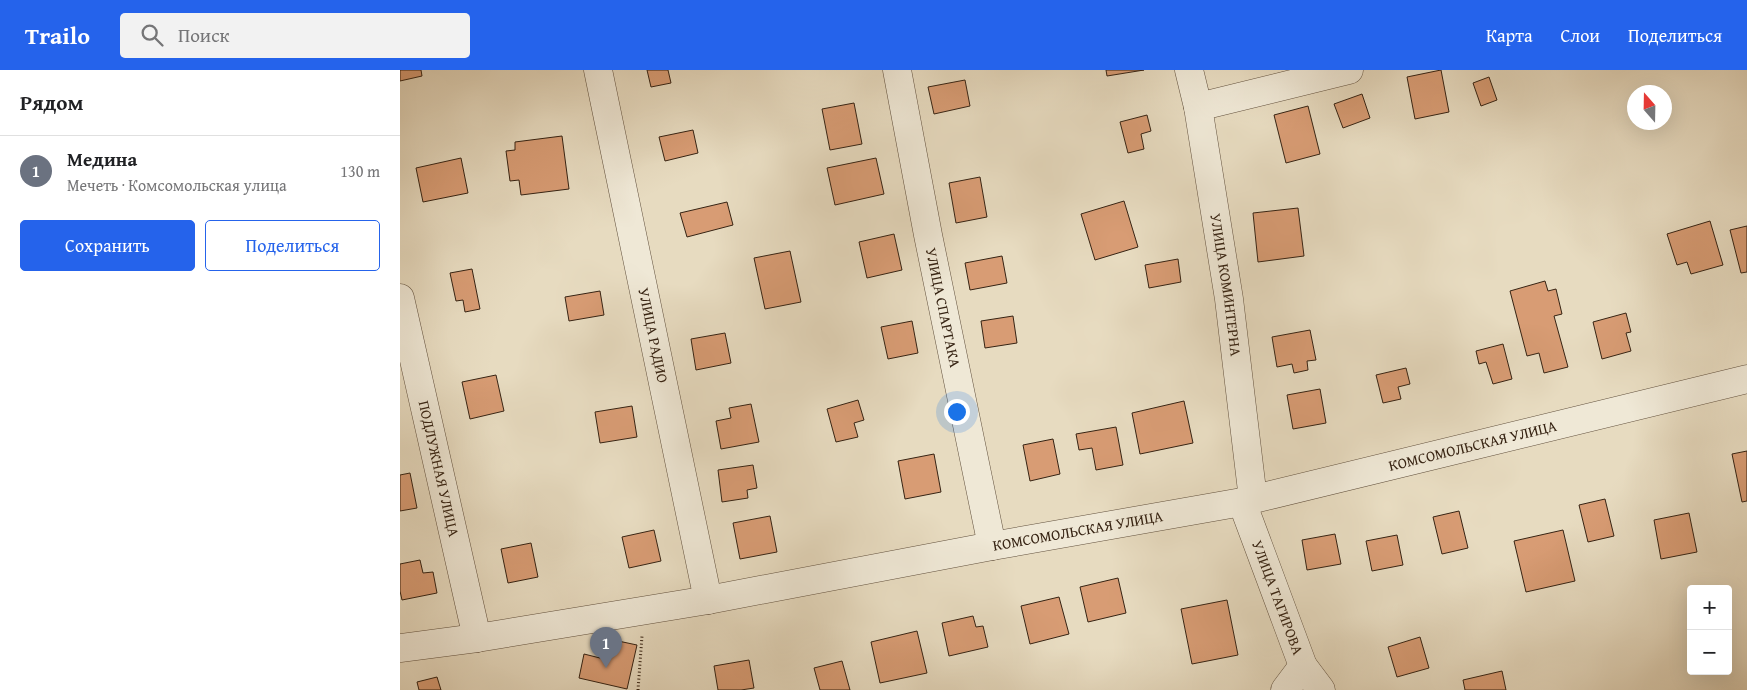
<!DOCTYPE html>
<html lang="ru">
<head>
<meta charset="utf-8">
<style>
  :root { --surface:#fff; --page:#f2f2f2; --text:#202124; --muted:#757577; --line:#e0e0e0; --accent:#2563eb }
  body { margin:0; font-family:"Gentium Book Plus",serif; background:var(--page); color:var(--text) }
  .controls { position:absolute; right:15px; bottom:15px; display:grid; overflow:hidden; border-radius:5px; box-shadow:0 5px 20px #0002 }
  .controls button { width:45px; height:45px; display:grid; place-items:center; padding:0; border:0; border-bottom:1px solid var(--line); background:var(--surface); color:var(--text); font:25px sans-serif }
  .compass { position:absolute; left:1227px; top:15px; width:45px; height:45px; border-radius:50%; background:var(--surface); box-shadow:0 5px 20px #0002; rotate:340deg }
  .you { position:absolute; left:556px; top:341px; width:18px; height:18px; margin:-12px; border:4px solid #fff; border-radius:50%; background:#1a73e8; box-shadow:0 0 0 8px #1a73e833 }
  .badge { display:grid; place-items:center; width:32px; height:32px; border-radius:50%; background:var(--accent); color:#fff; font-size:16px; font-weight:700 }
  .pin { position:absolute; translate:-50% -41px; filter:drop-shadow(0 1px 2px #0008) }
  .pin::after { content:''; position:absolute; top:26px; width:18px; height:15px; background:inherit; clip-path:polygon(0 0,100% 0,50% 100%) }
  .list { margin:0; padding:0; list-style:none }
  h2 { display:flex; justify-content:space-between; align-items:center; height:65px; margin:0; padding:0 20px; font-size:21px }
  h2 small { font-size:16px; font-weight:400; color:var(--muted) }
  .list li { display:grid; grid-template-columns:32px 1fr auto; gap:15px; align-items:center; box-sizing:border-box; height:70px; padding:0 20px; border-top:1px solid var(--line) }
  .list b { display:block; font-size:19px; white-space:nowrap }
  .list p { margin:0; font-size:16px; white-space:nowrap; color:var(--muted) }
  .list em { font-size:16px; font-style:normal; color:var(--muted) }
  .actions { display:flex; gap:10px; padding:15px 20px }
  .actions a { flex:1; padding:11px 0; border:1px solid var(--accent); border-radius:5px; text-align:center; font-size:18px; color:var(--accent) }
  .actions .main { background:var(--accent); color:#fff }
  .icon { flex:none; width:28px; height:28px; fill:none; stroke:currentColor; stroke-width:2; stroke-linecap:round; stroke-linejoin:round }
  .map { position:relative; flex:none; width:1347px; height:620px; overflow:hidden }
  header { display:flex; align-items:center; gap:30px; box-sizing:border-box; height:70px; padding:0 25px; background:var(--accent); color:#fff }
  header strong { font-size:24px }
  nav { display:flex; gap:28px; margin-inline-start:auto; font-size:18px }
  .search { width:350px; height:45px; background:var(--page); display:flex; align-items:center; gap:12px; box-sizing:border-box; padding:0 18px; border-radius:5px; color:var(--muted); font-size:19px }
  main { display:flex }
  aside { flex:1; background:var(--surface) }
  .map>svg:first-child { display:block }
</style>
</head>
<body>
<header>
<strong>Trailo</strong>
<div class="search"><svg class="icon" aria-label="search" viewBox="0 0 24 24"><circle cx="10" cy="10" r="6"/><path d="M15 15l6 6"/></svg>Поиск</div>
<nav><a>Карта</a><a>Слои</a><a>Поделиться</a></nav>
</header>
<main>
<aside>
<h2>Рядом<small></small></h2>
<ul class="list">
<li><span class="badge" style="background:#6b7280">1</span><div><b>Медина</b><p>Мечеть · Комсомольская улица</p></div><em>130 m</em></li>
</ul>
<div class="actions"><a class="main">Сохранить</a><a>Поделиться</a></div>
</aside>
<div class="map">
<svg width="1347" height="620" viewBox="0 0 1347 620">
  <rect width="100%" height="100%" fill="#e7dbc0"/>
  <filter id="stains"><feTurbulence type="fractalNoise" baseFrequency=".004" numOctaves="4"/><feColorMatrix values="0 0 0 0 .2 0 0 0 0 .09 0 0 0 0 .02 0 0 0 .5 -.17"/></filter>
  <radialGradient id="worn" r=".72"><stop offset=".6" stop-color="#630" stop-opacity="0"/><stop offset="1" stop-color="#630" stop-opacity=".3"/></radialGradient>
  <g fill="#d89c74" stroke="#362313">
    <polygon points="0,0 21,0 22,6 0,11"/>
    <polygon points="247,0 268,0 271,13 251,17"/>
    <polygon points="706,0 744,0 707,6"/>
    <polygon points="1041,0 1049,42 1015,49 1007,7"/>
    <polygon points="1089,7 1097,30 1081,36 1073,13"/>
    <polygon points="565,10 570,36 534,44 528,17"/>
    <polygon points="962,24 970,48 943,58 934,34"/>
    <polygon points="454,33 462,74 430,80 422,39"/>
    <polygon points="908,36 920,84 886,93 874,45"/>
    <polygon points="747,45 751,61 741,64 744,79 728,83 720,52"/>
    <polygon points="293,60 298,83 265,91 259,67"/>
    <polygon points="162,66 169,119 121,125 119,110 110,111 106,81 115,80 115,72"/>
    <polygon points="61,88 68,123 23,132 16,98"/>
    <polygon points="476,88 484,124 435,135 427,98"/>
    <polygon points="580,107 587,147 556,153 549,113"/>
    <polygon points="724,131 738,177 695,190 681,144"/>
    <polygon points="327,132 333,155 287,167 280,143"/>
    <polygon points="898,138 904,186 858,192 853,143"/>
    <polygon points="1310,151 1323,195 1291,204 1287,192 1277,195 1267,164"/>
    <polygon points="1347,156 1347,202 1341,203 1330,160"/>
    <polygon points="494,164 502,200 467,208 459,172"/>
    <polygon points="390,181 401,232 365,239 354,188"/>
    <polygon points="602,186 607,213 570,220 565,193"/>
    <polygon points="778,189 781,212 749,218 745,195"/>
    <polygon points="72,199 80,239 65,242 63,230 56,231 50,203"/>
    <polygon points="1145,211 1148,221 1156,219 1162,244 1154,246 1168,297 1144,303 1139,283 1127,286 1110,221"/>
    <polygon points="200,221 204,245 169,251 165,227"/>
    <polygon points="1226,243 1231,262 1226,263 1231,281 1202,289 1193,252"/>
    <polygon points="613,246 617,273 585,278 581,251"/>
    <polygon points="512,251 518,283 488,289 481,257"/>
    <polygon points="910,260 916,290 907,291 908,300 894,303 892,294 877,297 872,267"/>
    <polygon points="325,263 331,293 296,300 291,269"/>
    <polygon points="1103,274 1112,309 1093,314 1086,292 1079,294 1076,281"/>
    <polygon points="1006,298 1010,314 998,317 1001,329 983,333 976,305"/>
    <polygon points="96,305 104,341 70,349 62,312"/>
    <polygon points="920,319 926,353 893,359 887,325"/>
    <polygon points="458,330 464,350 454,353 458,367 436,372 427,339"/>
    <polygon points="784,331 793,373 740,384 732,343"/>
    <polygon points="351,334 359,372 321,379 316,351 331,348 329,338"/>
    <polygon points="232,336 237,367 200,373 195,342"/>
    <polygon points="716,357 723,395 696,400 692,378 679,380 676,364"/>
    <polygon points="653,369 660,404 630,411 623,375"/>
    <polygon points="1347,381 1347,431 1342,432 1332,384"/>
    <polygon points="534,384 541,422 505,429 498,391"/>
    <polygon points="353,395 357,418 347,420 348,428 322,432 318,400"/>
    <polygon points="10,403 17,438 0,441 0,405"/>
    <polygon points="1205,429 1214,466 1188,472 1179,435"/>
    <polygon points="1059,441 1068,478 1042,484 1033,447"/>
    <polygon points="1289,443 1297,482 1261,489 1254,450"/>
    <polygon points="370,446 377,482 340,489 333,453"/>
    <polygon points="254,460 261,491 229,498 222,467"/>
    <polygon points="1163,460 1175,511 1126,522 1114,471"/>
    <polygon points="935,464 941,494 907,500 902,470"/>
    <polygon points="997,465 1003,495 972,501 966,471"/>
    <polygon points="131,473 138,507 108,513 101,479"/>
    <polygon points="20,490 23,503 33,502 37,523 2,530 0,521 0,494"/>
    <polygon points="718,508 726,543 688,552 680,517"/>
    <polygon points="659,527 669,564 630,574 621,536"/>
    <polygon points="827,530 838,585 792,594 781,539"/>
    <polygon points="573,546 576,557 583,556 588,577 549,586 542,553"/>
    <polygon points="517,561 527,603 480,613 471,572"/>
    <polygon points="1020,567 1029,598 997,607 988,577"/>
    <polygon points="204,568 237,575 227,619 179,608 184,584 200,588"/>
    <polygon points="349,590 354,618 341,620 318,620 314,596"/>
    <polygon points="442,591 450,620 420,620 414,598"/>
    <polygon points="1102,601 1106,620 1065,620 1063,610"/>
    <polygon points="37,607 41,620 19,620 17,612"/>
  </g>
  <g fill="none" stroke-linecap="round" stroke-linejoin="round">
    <g stroke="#62513e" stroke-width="29">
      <g id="minor">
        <path id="s1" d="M 198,0 L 308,530"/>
        <path id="s2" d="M 497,0 L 528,165 L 592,476"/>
        <path id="s3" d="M 789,0 L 798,37 L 829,229 L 853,429"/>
        <polyline points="798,37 949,0"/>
        <path id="s4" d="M 0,228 L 77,568"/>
        <path id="s5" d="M 842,432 L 903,596 L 921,620"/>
        <path id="s6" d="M 0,578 L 77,568 L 308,530 L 592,476 L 842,432 L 1347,309"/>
        <polyline points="885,620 903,596"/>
      </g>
    </g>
    <polyline stroke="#362313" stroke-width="3" stroke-dasharray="1 2.5" stroke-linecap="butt" points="238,620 242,566"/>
    <use href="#minor" stroke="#efe8d6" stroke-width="28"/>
  </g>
  <g text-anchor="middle" stroke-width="5" stroke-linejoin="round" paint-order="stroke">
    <g font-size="15" fill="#362313" stroke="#efe8d6">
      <text dy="5" stroke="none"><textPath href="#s3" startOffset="218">УЛИЦА КОМИНТЕРНА</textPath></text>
      <text dy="5" stroke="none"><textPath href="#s2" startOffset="242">УЛИЦА СПАРТАКА</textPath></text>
      <text dy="5" stroke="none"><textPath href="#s1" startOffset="271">УЛИЦА РАДИО</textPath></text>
      <text dy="5" stroke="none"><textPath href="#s6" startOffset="1092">КОМСОМОЛЬСКАЯ УЛИЦА</textPath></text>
      <text dy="5" stroke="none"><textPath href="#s4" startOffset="175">ПОДЛУЖНАЯ УЛИЦА</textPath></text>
      <text dy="5" stroke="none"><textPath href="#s6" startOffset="688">КОМСОМОЛЬСКАЯ УЛИЦА</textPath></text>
      <text dy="5" stroke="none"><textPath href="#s5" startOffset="102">УЛИЦА ТАГИРОВА</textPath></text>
    </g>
  </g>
  <rect width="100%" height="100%" filter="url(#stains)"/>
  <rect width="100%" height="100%" fill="url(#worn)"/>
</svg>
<div class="controls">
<button>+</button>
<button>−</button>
</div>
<svg class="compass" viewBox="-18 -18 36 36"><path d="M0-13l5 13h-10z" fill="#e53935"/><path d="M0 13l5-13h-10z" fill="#757577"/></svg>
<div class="you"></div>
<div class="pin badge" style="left:206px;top:598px;background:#6b7280">1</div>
</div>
</main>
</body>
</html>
